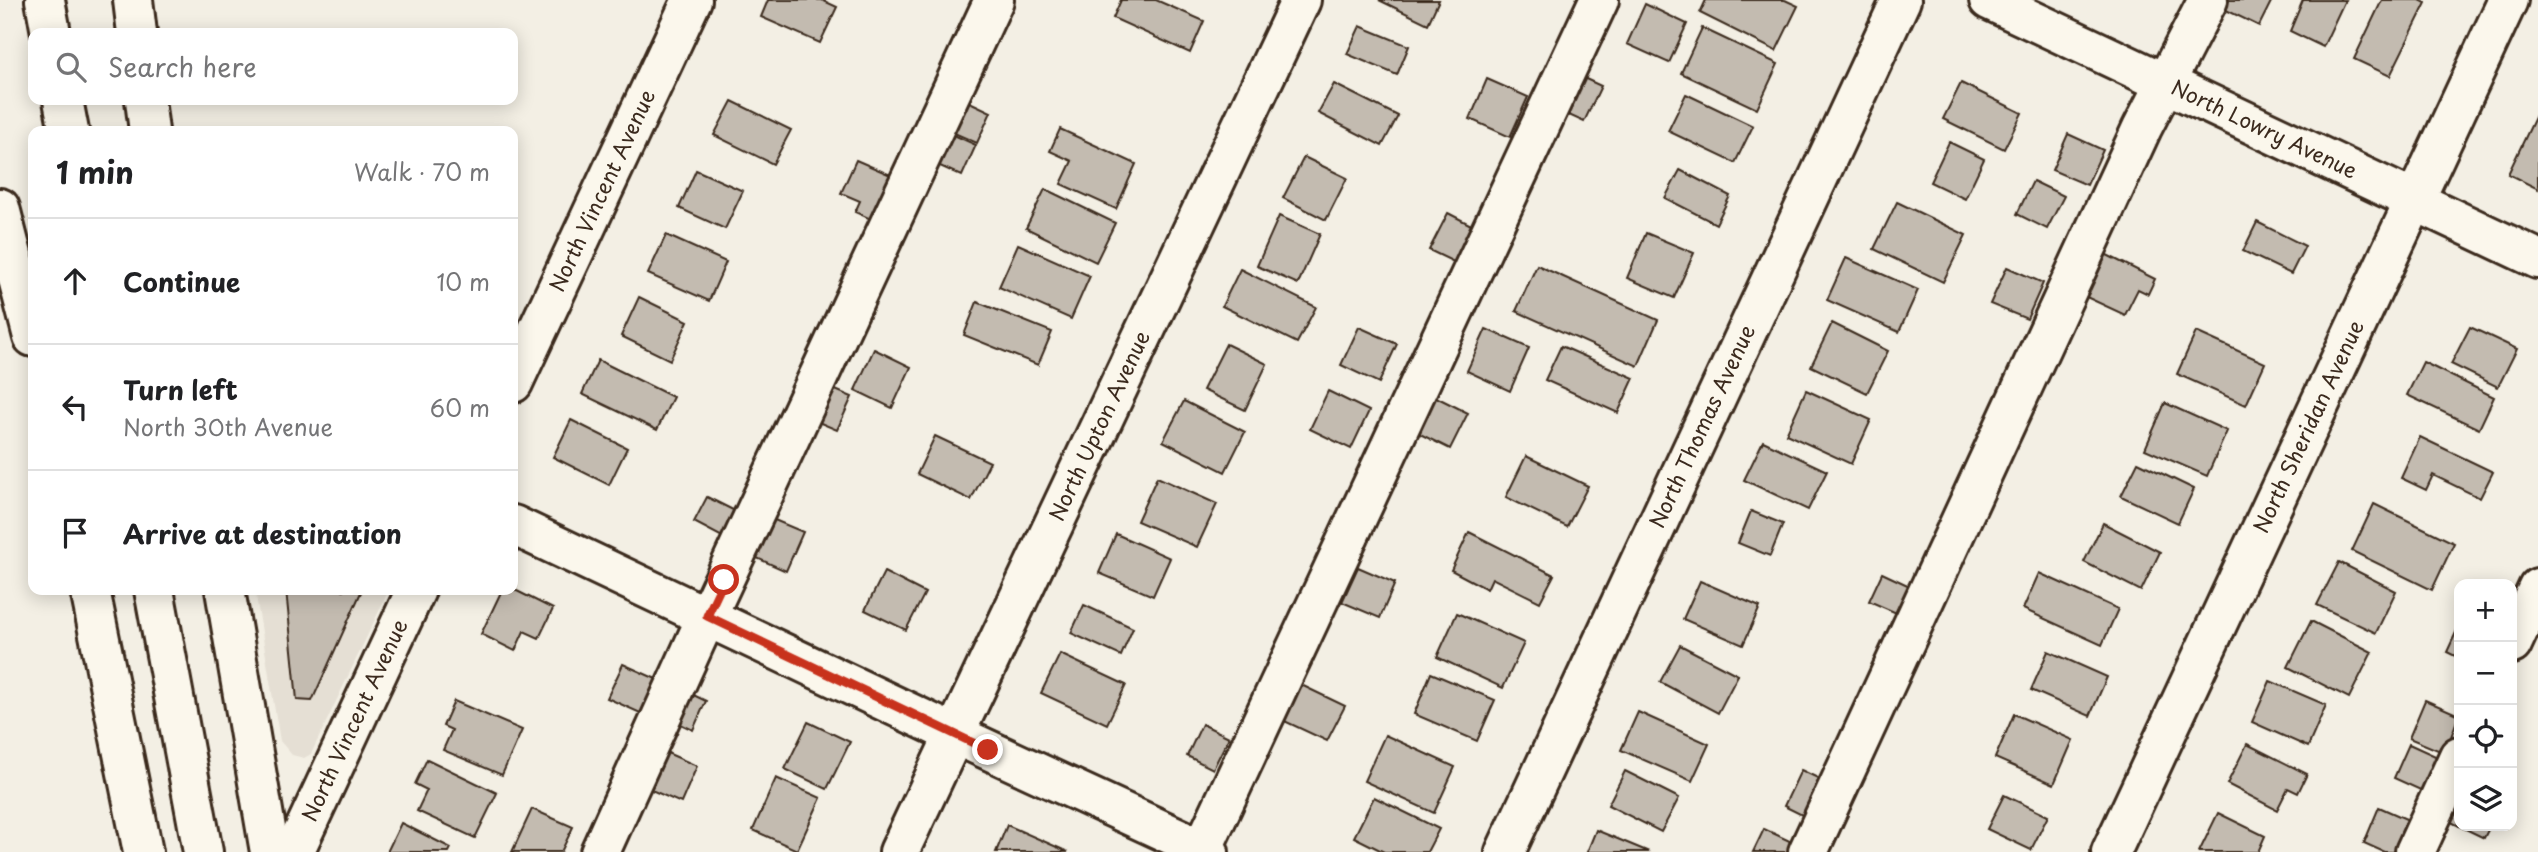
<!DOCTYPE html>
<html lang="en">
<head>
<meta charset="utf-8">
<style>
  :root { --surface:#fff; --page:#f6f6f6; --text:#202124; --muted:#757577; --line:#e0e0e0 }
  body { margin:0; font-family:"Playpen Sans",sans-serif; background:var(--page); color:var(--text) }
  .controls { position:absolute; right:21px; bottom:21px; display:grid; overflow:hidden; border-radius:14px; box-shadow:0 4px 18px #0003 }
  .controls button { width:63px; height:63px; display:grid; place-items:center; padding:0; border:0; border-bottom:2px solid var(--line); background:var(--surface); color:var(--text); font:35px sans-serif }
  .stop { position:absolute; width:21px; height:21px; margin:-16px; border:5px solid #c8321e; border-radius:50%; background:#fff }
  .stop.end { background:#c8321e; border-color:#fff; box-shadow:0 2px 7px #0008 }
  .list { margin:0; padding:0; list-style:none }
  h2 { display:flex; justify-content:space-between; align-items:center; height:91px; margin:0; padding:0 28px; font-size:30px }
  h2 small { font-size:23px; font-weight:400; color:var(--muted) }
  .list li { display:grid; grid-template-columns:46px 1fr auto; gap:21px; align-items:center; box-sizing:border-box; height:126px; padding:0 28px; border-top:2px solid var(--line) }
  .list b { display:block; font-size:26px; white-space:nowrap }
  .list p { margin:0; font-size:23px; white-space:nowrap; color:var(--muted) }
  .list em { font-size:23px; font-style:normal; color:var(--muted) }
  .icon { flex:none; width:38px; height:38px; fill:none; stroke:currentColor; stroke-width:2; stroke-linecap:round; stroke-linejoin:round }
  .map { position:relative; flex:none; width:2538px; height:852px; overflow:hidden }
  .search { position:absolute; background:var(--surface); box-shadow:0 4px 18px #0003; left:28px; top:28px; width:490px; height:77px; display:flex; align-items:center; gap:18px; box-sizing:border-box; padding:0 24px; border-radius:14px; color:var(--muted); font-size:26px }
  .panel { position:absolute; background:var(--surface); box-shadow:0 4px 18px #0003; left:28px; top:126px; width:490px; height:469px; border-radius:14px }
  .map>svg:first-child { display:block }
</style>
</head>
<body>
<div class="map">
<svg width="2538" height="852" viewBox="0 0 2538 852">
  <rect width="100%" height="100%" fill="#f3efe4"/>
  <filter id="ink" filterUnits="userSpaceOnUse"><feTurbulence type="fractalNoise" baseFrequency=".0143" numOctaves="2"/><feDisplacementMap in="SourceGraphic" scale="14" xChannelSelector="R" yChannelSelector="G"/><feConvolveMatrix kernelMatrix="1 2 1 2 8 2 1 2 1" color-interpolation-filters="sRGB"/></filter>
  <g filter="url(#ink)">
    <polygon fill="#e5dfd4" points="255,590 389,590 311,754 304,758 292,755 280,741"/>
    <g fill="#c3bbb0" stroke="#3b2a1e" stroke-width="2">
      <polygon points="768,0 822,0 837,7 820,43 761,17"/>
      <polygon points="1121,0 1156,0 1204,21 1190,53 1113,18"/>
      <polygon points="1379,0 1439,0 1428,24"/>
      <polygon points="1706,0 1785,0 1798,6 1776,51 1700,13"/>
      <polygon points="2229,0 2272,0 2259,26 2224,9"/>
      <polygon points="2303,0 2345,0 2323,47 2290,31"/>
      <polygon points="2382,0 2420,0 2426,3 2390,76 2354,59"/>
      <polygon points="1645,4 1687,24 1669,63 1627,44"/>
      <polygon points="1360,26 1409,46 1397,75 1347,54"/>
      <polygon points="1702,28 1778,64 1757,109 1681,73"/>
      <polygon points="1575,74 1601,86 1584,122 1558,110"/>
      <polygon points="1487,79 1528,97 1510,137 1470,119"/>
      <polygon points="1961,83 2022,113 2004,149 1943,119"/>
      <polygon points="1334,84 1398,116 1382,146 1318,113"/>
      <polygon points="1686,94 1753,126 1735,163 1668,131"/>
      <polygon points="959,97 991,112 977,143 945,129"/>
      <polygon points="732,101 791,130 773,164 714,135"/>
      <polygon points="2538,111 2538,189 2508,174"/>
      <polygon points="1060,129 1136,164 1116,209 1061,184 1072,161 1050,151"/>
      <polygon points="945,131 976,145 962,176 931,162"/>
      <polygon points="2068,134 2103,150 2087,185 2052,170"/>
      <polygon points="1949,142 1984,159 1965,199 1930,182"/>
      <polygon points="1304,157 1347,178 1326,220 1283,198"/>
      <polygon points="856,160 893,176 873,220 855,212 860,201 841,193"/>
      <polygon points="696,170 743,191 725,229 679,208"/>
      <polygon points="1680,170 1730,196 1716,224 1665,198"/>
      <polygon points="2033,181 2064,196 2047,229 2017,214"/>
      <polygon points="1045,189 1115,223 1096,262 1026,228"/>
      <polygon points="1897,202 1966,235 1943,282 1874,249"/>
      <polygon points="1448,213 1477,228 1458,264 1429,250"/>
      <polygon points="1279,216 1320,234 1298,284 1257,266"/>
      <polygon points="2257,222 2305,246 2291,274 2243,251"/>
      <polygon points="1646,233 1694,253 1674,298 1627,278"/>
      <polygon points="666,235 726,262 709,301 648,274"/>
      <polygon points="1018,244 1090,276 1071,319 999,287"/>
      <polygon points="2103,253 2155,279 2148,294 2138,289 2125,315 2082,295"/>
      <polygon points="1846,258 1918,290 1899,332 1827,300"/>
      <polygon points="1537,265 1658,320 1638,366 1516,311"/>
      <polygon points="2007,267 2043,283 2027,319 1990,304"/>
      <polygon points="1240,269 1316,307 1297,343 1222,306"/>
      <polygon points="639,297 688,321 670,360 621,336"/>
      <polygon points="977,302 1052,332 1038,365 964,335"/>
      <polygon points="1832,323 1888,351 1867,393 1811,366"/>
      <polygon points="1359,327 1397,344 1379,383 1341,365"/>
      <polygon points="2470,327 2517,349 2498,387 2451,364"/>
      <polygon points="1486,329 1529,348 1510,391 1467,371"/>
      <polygon points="2196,332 2265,363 2246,405 2177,374"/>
      <polygon points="1226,344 1267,364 1245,410 1203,390"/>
      <polygon points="1561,346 1634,378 1618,413 1545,380"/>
      <polygon points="874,349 911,367 892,408 855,390"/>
      <polygon points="598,360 673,397 657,430 582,394"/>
      <polygon points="2423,362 2494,397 2479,429 2407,395"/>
      <polygon points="826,386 852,397 837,430 811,419"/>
      <polygon points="1806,390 1871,420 1851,464 1786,434"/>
      <polygon points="1328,391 1369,411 1351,449 1310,429"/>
      <polygon points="1434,396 1468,413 1450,449 1416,432"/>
      <polygon points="1184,401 1245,432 1225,472 1163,441"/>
      <polygon points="2165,403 2227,431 2207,476 2145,449"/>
      <polygon points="571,420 627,448 609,485 553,457"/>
      <polygon points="935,436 990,462 971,500 917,474"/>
      <polygon points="2420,437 2493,472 2480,498 2433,475 2426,490 2401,478"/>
      <polygon points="1763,441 1827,471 1808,510 1744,480"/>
      <polygon points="1526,456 1588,486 1567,527 1506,497"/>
      <polygon points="2138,462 2194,489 2178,523 2121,496"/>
      <polygon points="1157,477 1217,504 1197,547 1137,521"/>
      <polygon points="707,497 739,513 726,539 694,522"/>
      <polygon points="2374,504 2454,543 2432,590 2352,551"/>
      <polygon points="1751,511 1783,524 1770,556 1738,543"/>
      <polygon points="765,516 803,532 786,571 748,554"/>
      <polygon points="2103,523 2160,552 2141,591 2084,562"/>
      <polygon points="1469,532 1554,575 1540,602 1492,578 1487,589 1451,570"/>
      <polygon points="1116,534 1170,558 1153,596 1099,573"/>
      <polygon points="2339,562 2396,591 2376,633 2317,605"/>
      <polygon points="1358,567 1395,583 1380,618 1342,602"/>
      <polygon points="884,572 925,593 906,630 865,610"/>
      <polygon points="1882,573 1914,588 1901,615 1869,601"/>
      <polygon points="2039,573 2118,609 2102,645 2023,609"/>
      <polygon points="1700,581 1760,607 1743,645 1683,619"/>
      <polygon points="513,589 553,609 539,638 524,631 515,651 481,634 502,590"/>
      <polygon points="286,590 362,590 312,701 297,700"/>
      <polygon points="1084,605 1133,628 1121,656 1071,633"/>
      <polygon points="1457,613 1524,643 1503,688 1437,657"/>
      <polygon points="2311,621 2372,652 2349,698 2288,667"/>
      <polygon points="2459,626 2459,658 2447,652"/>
      <polygon points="1680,645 1738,675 1718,713 1660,682"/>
      <polygon points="2048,651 2107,677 2090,716 2031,690"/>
      <polygon points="1060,654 1126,685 1107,724 1041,693"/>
      <polygon points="623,664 663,682 647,716 607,698"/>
      <polygon points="1431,673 1495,700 1477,741 1414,714"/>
      <polygon points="2270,681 2326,705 2308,747 2252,722"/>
      <polygon points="1295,682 1345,706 1327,741 1278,718"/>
      <polygon points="683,690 706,701 693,730 670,719"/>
      <polygon points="2425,700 2459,715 2445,753 2409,738"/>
      <polygon points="454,701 522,730 502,775 443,750 452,730 443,726"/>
      <polygon points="1638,712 1709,744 1692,781 1621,750"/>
      <polygon points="2014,714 2073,740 2054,784 1995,758"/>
      <polygon points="808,722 850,742 827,789 785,769"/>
      <polygon points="1202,724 1229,737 1213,769 1187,756"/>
      <polygon points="1385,735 1455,767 1434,813 1364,781"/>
      <polygon points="2247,744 2307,774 2298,793 2288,788 2277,810 2227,784"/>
      <polygon points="2409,744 2442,759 2427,793 2394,778"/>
      <polygon points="665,752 697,766 681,803 649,789"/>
      <polygon points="427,759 497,793 475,838 417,811 427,790 415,784"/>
      <polygon points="1801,770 1824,781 1806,817 1784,806"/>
      <polygon points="1625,771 1679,798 1661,832 1608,805"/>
      <polygon points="776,778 821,798 797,850 753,830"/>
      <polygon points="2004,795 2048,816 2031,850 1987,829"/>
      <polygon points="1374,797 1439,829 1427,852 1384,852 1354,837"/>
      <polygon points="2459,806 2459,826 2490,826 2484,838 2451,822"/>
      <polygon points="2379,807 2413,822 2399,852 2384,852 2364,843"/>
      <polygon points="532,809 573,827 561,852 512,852"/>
      <polygon points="2218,813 2265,836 2258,852 2199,852"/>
      <polygon points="401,823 451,848 449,852 387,852"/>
      <polygon points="1007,825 1068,852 996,852"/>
      <polygon points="1764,829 1794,843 1790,852 1753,852"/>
      <polygon points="1596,830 1649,852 1587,852"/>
    </g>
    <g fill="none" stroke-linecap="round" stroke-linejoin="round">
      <g stroke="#3b2a1e" stroke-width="44">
        <g id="minor">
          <polyline points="133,0 137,33"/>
          <polyline points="145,100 149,131"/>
          <path id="s1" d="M 513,383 L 692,0"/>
          <polyline points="513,525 954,734 1209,852"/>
          <polyline points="225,590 270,852"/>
          <polyline points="2512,644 2538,588"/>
          <path id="s2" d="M 294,852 L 416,590"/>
          <polyline points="600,852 707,616 994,0"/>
          <path id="s3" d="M 899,852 L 1301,0"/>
          <polyline points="1201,852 1599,0"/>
          <path id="s4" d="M 1505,852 L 1901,0"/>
          <polyline points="1808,852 2142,128 2208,0"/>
          <path id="s5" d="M 2111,852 L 2508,0"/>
          <polyline points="2415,852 2459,756"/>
        </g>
      </g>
      <g stroke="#3b2a1e" stroke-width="44">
        <g id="major">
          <polyline points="45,0 51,33"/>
          <path id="s6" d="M 1989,0 L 2538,259"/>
          <polyline points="63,100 69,131"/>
          <polyline points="0,208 33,337"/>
          <polyline points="90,590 143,852"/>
          <polyline points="154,590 203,852"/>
        </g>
      </g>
      <use href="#minor" stroke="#fbf7ec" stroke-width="38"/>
      <use href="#major" stroke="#fbf7ec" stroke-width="38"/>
    </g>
  </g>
  <g fill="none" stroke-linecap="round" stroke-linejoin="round" filter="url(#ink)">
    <polyline stroke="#c8321e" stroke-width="9" points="724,580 707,616 988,750"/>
  </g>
  <g text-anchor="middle" stroke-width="5" stroke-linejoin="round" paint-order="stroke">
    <g font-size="21" fill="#3b2a1e" stroke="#fbf7ec">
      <text dy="7" stroke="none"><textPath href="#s6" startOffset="304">North Lowry Avenue</textPath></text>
      <text dy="7" stroke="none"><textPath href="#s1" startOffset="212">North Vincent Avenue</textPath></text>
      <text dy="7" stroke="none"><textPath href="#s3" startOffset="471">North Upton Avenue</textPath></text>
      <text dy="7" stroke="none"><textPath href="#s4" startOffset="469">North Thomas Avenue</textPath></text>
      <text dy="7" stroke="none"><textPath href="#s5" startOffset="469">North Sheridan Avenue</textPath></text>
      <text dy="7" stroke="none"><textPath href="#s2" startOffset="145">North Vincent Avenue</textPath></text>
    </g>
  </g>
</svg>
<div class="controls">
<button>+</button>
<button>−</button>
<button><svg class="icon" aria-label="locate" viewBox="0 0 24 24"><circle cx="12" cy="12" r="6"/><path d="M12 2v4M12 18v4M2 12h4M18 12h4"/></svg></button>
<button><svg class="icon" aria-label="layers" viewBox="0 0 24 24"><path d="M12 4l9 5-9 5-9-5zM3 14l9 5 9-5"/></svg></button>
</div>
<div class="stop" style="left:724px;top:580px"></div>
<div class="stop end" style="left:988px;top:750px"></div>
<div class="search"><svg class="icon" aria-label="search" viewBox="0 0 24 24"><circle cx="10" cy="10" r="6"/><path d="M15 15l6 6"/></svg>Search here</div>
<section class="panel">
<h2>1 min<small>Walk · 70 m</small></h2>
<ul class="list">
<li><svg class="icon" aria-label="ahead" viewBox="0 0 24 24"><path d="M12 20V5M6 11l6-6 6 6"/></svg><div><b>Continue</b></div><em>10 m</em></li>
<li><svg class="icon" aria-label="left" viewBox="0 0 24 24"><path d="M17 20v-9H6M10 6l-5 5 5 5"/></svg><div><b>Turn left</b><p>North 30th Avenue</p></div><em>60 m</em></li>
<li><svg class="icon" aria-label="arrive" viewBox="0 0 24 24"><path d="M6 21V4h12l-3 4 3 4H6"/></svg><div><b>Arrive at destination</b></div></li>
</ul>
</section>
</div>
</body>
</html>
